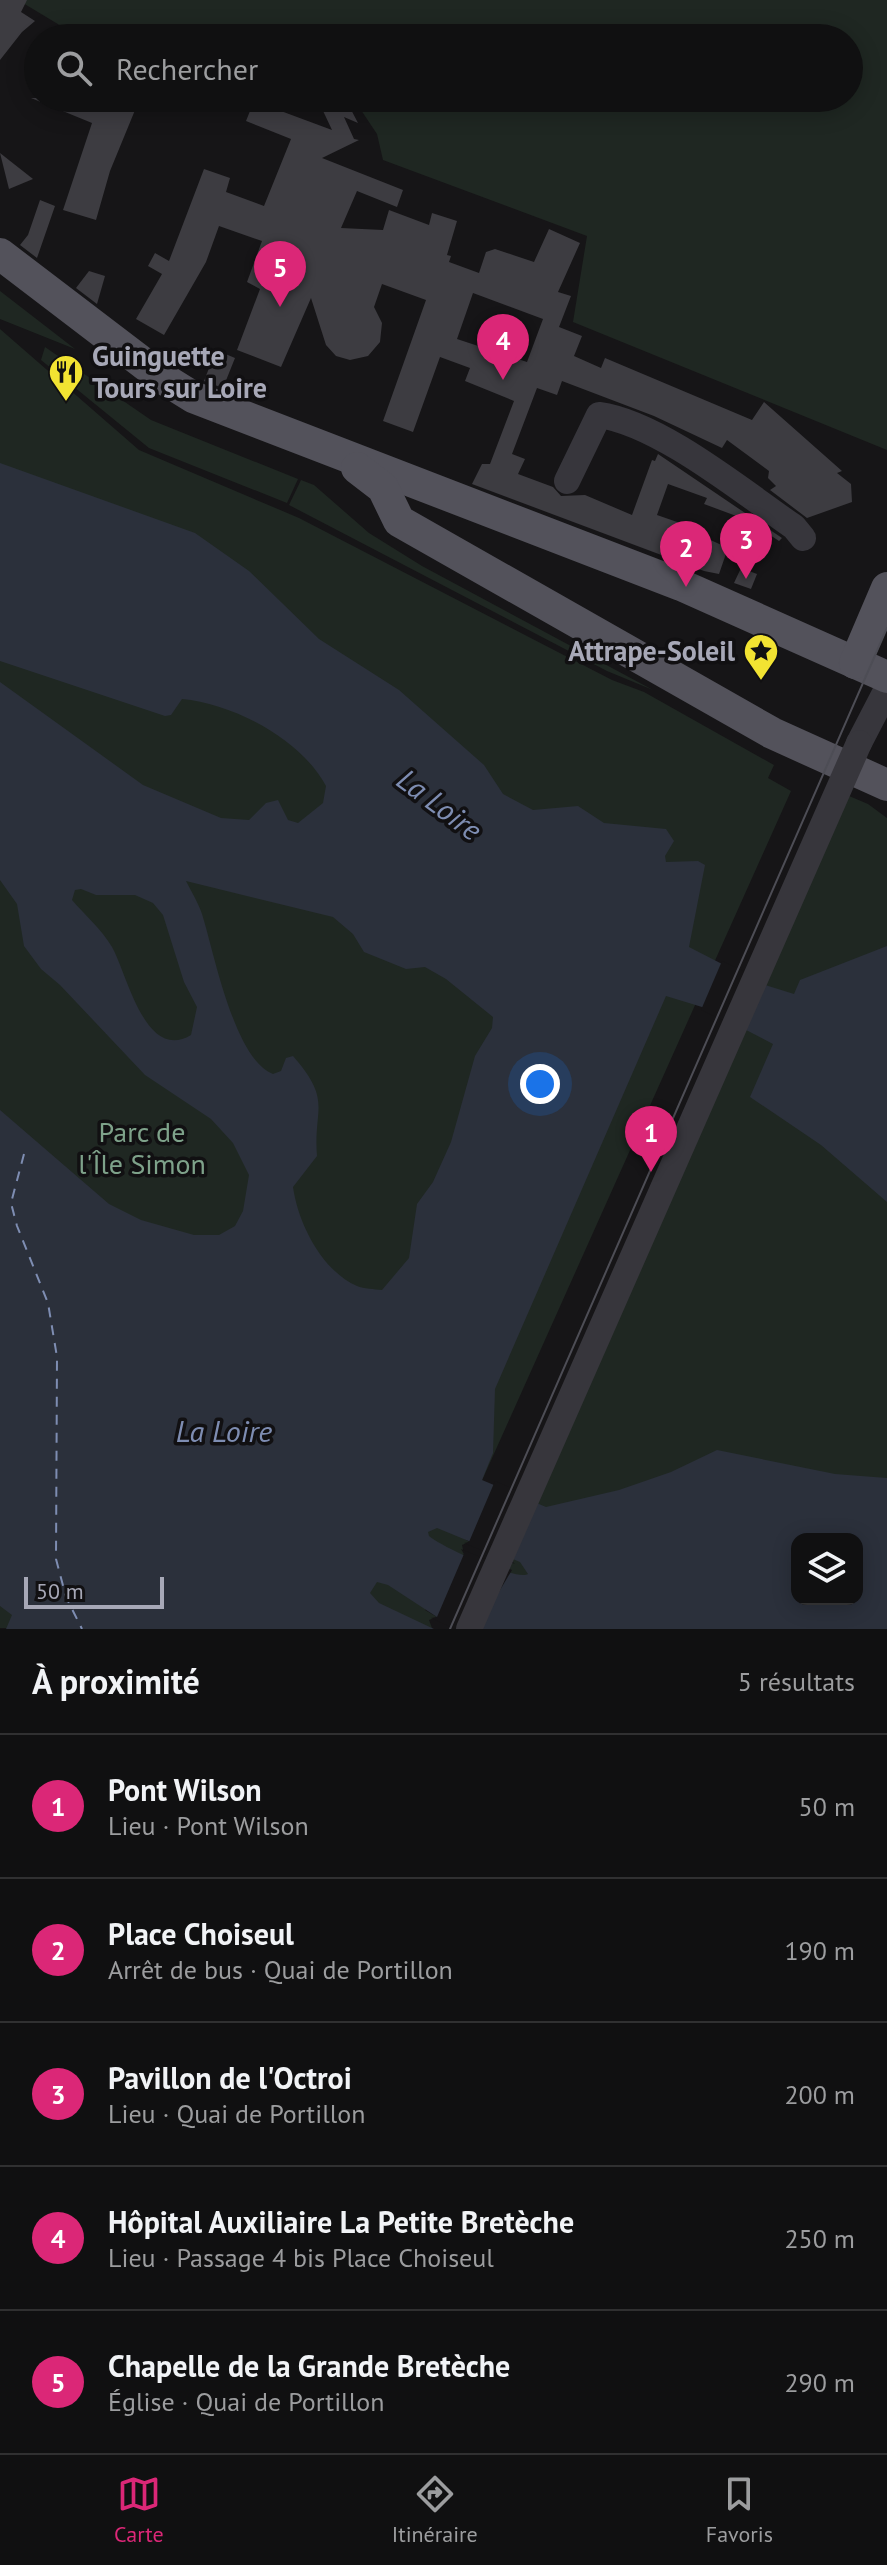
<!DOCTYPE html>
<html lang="fr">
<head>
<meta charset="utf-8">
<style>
  :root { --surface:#101011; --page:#19191a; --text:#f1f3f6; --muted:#9c9d9f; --line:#303031; --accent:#db2777 }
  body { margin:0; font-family:"PT Sans",sans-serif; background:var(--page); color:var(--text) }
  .controls { position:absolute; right:24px; bottom:24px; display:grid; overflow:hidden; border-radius:16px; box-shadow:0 4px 20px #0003 }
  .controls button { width:72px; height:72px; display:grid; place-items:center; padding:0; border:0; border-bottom:2px solid var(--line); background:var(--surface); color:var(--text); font:40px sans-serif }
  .scale { position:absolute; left:24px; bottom:20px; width:140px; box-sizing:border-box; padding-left:8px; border:4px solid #a7a8b7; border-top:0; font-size:22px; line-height:28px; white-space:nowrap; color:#a7a8b7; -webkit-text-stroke:6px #111012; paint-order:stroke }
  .you { position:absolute; left:540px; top:1084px; width:28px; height:28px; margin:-20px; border:6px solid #fff; border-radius:50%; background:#1a73e8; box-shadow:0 0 0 12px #1a73e833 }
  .badge { display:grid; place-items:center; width:52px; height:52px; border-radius:50%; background:var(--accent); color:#fff; font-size:26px; font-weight:700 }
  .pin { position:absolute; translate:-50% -66px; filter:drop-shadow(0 2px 4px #0008) }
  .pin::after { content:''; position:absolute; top:42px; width:28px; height:24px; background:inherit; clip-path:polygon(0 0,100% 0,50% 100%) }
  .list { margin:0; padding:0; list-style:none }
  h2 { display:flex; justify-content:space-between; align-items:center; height:104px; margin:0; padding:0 32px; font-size:34px }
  h2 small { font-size:26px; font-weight:400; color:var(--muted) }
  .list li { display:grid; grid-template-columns:52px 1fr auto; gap:24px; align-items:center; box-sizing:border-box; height:144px; padding:0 32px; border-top:2px solid var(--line) }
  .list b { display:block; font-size:30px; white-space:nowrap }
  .list p { margin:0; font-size:26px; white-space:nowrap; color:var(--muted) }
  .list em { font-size:26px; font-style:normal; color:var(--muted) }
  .icon { flex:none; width:44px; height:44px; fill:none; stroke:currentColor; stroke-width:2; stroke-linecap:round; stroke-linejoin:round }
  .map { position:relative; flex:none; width:887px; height:1629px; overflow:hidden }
  .search { position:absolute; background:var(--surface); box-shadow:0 4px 20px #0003; left:24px; right:24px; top:24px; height:88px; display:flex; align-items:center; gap:20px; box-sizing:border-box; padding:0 28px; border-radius:44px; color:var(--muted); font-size:30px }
  .sheet { height:824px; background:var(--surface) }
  nav { display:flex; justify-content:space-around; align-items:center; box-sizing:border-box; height:112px; border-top:2px solid var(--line); background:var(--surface); font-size:22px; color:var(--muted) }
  nav a { display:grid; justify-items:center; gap:4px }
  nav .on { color:var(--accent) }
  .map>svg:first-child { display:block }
</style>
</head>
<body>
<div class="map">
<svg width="887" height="1629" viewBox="0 0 887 1629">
  <rect width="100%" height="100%" fill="#161517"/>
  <g fill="#1f2722" fill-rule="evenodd">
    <polygon points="18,0 887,0 887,450 573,322 587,236 383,160 377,134 353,98 849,98 849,38 81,38"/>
    <polygon points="0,291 75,349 0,319"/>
    <polygon points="0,329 139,450 299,518 612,680 644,692 774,765 768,778 791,791 458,1534 469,1542 462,1545 464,1554 425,1610 437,1617 429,1620 432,1628 0,1628"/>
    <polygon points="45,347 151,420 298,479 287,503 149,448 41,360"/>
    <polygon points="301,480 314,485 369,533 422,566 653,690 607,671 289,505"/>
    <path d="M 842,793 L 868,804 L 887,818 L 887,1629 L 460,1629 ZM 797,1539 L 857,1539 L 857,1599 L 797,1599 Z"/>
  </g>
  <path fill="#2b303b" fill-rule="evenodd" d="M 0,463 L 195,533 L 249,571 L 319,639 L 399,690 L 484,765 L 503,794 L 533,810 L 578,806 L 604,823 L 666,829 L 674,841 L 665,856 L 666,862 L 698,861 L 705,865 L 689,947 L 759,983 L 794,994 L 800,980 L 887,946 L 887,1202 L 821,1145 L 750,1097 L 773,1044 L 702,1007 L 666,996 L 495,1389 L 493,1453 L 482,1480 L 546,1507 L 619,1490 L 671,1472 L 717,1450 L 835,1474 L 887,1478 L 887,1629 L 466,1629 L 437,1617 L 388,1585 L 377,1582 L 370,1593 L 379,1603 L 434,1629 L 6,1629 L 12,1615 L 0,1606 L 0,1110 L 109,1204 L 141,1220 L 194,1235 L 219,1235 L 235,1226 L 243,1211 L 249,1175 L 233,1143 L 211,1119 L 145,1075 L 60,985 L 41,969 L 24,946 L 17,904 L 0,880 L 0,682 L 143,785 L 221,818 L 249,820 L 266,803 L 278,800 L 288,820 L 298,823 L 323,803 L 326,786 C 301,739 234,704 182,699 L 171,715 L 165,716 L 0,661 ZM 186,881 L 333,917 L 353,934 L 364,952 L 406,969 L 425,967 L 446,979 L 493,1017 L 492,1028 L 475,1056 L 451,1142 L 433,1182 L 417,1204 L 409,1258 L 382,1290 C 374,1289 364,1289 357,1286 C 322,1271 298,1223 293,1187 L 317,1156 C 313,1107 333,1102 293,1056 L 286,1058 L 281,1071 L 273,1074 C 234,1059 214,952 202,914 C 198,902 191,891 186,881 ZM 81,889 L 96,895 L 135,895 L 153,903 L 163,915 L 184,982 L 197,1007 L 191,1035 C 145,1063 127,973 112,947 C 102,930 85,915 72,900 L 75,890 ZM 437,1528 L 520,1562 L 528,1574 C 515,1581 442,1547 429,1536 L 428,1532 ZM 797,1539 L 857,1539 L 857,1599 L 797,1599 Z"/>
  <g fill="#161517">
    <polygon points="722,961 761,979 740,1028 701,1010"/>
    <polygon points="495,1481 534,1498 512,1561 515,1564 464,1543 469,1542"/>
    <polygon points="461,1549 512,1570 477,1629 455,1629 431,1618 437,1617 464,1554"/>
  </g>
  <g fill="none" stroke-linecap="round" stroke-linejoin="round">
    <polyline stroke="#7e8db2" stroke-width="2" stroke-dasharray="10 8" stroke-linecap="butt" points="24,1154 11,1203 17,1226 48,1303 57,1357 56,1559 66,1597 82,1629"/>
  </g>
  <g fill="#3d3c41" fill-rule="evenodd">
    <polygon points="0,0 27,0 21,12 35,21 22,32 0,60"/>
    <polygon points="31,98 140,98 110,171 96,220 63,210 92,123"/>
    <path d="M 317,98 L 334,98 L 337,104 L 346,100 L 358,123 L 344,117 L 354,139 L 359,140 L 322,158 L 403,190 L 397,207 L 357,191 L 341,228 L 383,230 L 389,210 L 429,225 L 432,213 L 457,221 L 447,255 L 451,256 L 449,262 L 479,273 L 486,252 L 495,249 L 534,262 L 549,229 L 580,243 L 558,292 L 571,296 L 559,327 L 582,336 L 574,356 L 601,368 L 605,358 L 752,420 L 764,402 L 842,471 L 837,473 L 851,484 L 852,502 L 807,518 L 770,490 L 776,486 L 768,478 L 769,471 L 727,440 L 722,448 L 654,416 L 562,381 L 557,395 L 537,388 L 512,454 L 525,459 L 518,474 L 553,487 L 561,496 L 585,495 L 632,515 L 652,460 L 655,461 L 658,454 L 782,538 L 779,541 L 747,520 L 704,504 L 707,498 L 668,484 L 657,515 L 706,532 L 704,537 L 728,548 L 719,574 L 704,571 L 472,484 L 482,464 L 490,464 L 514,401 L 465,381 L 470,368 L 440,357 L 413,432 L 383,421 L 426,300 L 382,284 L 374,307 L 382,323 L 380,342 L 368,356 L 350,360 L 336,356 L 326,345 L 311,298 L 281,367 L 237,350 L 260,289 L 247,282 L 262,241 L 219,226 L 206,262 L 164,335 L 136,319 L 162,274 L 148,266 L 155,253 L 169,261 L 204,169 L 230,178 L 226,192 L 264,206 L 291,139 L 246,121 L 254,101 L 332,130 ZM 473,293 L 543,319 L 527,362 L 457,339 Z"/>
    <polygon points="0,153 33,179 9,189"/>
    <polygon points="40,200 55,206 37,258 20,245 28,235"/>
    <polygon points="89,271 105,276 97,304 76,288"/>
    <polygon points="216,350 235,358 223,388 204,381"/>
    <polygon points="741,568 757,574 751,589 734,583"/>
  </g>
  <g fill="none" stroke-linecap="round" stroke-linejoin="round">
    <g stroke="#37363c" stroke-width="26">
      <path d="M 567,481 L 599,415 C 659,423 743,492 794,527 L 803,538"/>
      <polyline points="859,743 887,689"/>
    </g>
    <g stroke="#53525b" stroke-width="32">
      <polyline points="0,254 164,379 193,397 681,585 887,677"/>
      <polyline points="357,468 383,488 399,521 772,733 887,785"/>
      <polyline points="855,663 887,588"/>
    </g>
    <polyline stroke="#4d4d55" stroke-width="2" points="450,1629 887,628"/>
    <polyline stroke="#37363c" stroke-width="26" points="469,1629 859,743"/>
  </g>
  <defs>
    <g id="restaurant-pin" transform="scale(1.8)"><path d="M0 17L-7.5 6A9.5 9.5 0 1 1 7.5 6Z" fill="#f2e332" stroke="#111012"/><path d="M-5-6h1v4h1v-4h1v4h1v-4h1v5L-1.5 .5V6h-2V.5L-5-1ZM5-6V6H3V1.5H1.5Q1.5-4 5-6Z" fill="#111"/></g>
    <g id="sight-pin" transform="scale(1.8)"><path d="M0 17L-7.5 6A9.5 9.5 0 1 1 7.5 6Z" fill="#f2e332" stroke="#111012"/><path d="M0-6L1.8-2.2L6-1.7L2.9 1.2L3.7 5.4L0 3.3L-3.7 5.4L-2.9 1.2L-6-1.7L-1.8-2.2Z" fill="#111"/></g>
  </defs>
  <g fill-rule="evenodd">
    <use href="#restaurant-pin" x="66" y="372"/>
    <use href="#sight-pin" x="761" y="651"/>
  </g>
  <g text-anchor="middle" stroke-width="7" stroke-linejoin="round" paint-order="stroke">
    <g font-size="28" font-weight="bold" fill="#a7a8b7" stroke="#111012" text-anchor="start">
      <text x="92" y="366">Guinguette<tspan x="92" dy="32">Tours sur Loire</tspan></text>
      <text x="735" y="661" text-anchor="end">Attrape-Soleil</text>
    </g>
    <g font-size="28" fill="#7ea28a" stroke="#111012">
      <text x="142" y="1142">Parc de<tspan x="142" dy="32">l'Île Simon</tspan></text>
    </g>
    <g font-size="30" font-style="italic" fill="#7e8db2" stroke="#111012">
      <text transform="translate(439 805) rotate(37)" y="10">La Loire</text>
      <text x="224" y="1442">La Loire</text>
    </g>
  </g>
</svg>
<div class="controls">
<button><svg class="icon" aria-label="layers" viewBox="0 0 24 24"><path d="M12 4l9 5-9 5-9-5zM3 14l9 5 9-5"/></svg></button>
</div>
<div class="scale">50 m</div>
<div class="you"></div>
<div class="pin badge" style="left:651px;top:1172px">1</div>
<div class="pin badge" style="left:686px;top:587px">2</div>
<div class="pin badge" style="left:746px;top:579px">3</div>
<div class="pin badge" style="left:503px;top:380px">4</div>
<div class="pin badge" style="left:280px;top:307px">5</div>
<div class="search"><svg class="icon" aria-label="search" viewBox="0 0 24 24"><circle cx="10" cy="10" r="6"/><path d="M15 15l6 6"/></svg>Rechercher</div>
</div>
<section class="sheet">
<h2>À proximité<small>5 résultats</small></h2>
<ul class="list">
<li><span class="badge">1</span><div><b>Pont Wilson</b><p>Lieu · Pont Wilson</p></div><em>50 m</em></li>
<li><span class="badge">2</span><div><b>Place Choiseul</b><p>Arrêt de bus · Quai de Portillon</p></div><em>190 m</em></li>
<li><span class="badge">3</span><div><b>Pavillon de l'Octroi</b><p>Lieu · Quai de Portillon</p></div><em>200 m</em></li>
<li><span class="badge">4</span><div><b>Hôpital Auxiliaire La Petite Bretèche</b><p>Lieu · Passage 4 bis Place Choiseul</p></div><em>250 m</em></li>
<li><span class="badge">5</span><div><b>Chapelle de la Grande Bretèche</b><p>Église · Quai de Portillon</p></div><em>290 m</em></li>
</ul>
</section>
<nav>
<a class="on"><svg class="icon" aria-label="map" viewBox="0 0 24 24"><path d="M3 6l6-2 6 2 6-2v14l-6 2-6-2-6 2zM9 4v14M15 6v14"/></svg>Carte</a>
<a><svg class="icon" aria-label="directions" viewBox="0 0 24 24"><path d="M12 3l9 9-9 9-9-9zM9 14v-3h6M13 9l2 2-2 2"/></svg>Itinéraire</a>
<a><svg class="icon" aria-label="saved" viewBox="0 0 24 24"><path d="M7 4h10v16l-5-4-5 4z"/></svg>Favoris</a>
</nav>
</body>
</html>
